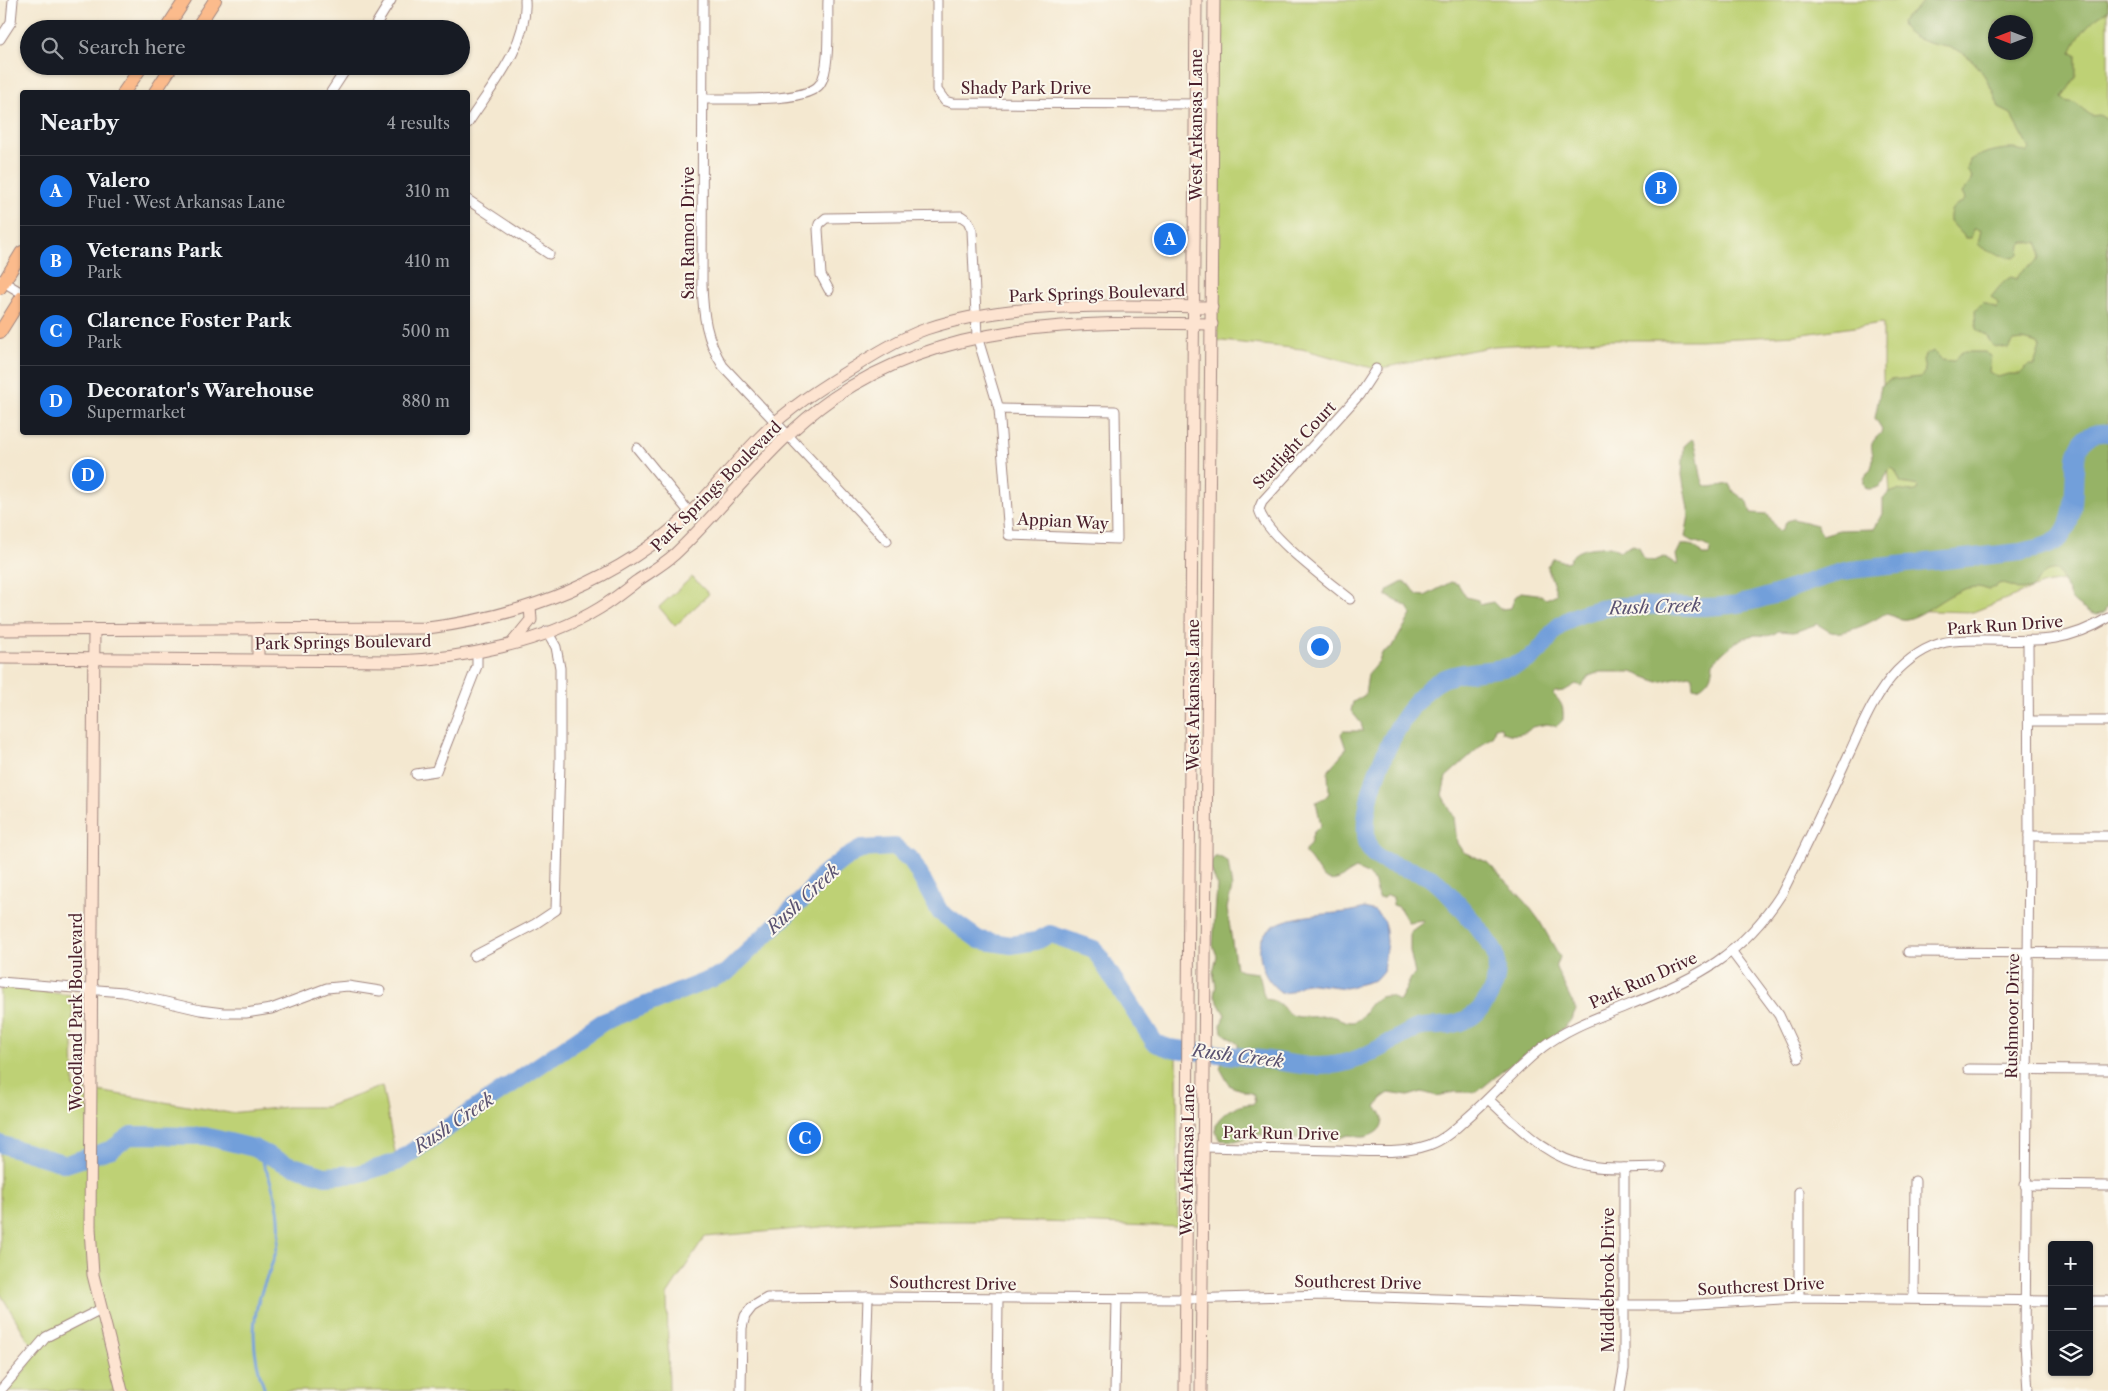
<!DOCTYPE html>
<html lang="en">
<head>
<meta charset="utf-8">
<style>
  :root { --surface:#171b24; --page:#242831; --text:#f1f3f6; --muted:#9ea1a6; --line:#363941; --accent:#1a73e8 }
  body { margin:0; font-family:"Libre Caslon Text",serif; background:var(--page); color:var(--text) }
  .controls { position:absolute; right:15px; bottom:15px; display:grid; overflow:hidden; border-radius:5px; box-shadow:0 1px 4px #0004 }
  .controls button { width:45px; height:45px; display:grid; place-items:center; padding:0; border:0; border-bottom:1px solid var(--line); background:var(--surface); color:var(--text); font:25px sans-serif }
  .compass { position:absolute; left:1988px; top:15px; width:45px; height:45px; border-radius:50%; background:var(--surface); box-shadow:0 1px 4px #0004; rotate:270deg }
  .you { position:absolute; left:1319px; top:646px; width:18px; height:18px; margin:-12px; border:4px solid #fff; border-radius:50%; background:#1a73e8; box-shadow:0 0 0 8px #1a73e833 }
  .badge { display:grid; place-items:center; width:32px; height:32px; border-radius:50%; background:var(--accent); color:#fff; font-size:16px; font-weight:700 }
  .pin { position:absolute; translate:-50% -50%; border:2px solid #fff; box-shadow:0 1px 5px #0006 }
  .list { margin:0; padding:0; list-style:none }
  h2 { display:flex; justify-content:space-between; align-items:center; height:65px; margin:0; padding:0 20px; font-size:21px }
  h2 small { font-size:16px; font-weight:400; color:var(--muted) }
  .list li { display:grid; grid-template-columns:32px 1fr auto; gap:15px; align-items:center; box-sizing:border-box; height:70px; padding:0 20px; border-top:1px solid var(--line) }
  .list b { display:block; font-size:19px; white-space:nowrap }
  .list p { margin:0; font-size:16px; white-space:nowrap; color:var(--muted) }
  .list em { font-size:16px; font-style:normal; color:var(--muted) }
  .icon { flex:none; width:28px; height:28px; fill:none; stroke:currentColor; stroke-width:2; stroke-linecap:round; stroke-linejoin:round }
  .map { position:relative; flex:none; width:2108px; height:1391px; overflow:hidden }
  .search { position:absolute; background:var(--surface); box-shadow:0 1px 4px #0004; left:20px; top:20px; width:450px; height:55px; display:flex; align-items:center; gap:12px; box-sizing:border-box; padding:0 18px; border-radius:28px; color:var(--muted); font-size:19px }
  .panel { position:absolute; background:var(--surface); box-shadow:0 1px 4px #0004; left:20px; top:90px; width:450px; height:345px; border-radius:5px }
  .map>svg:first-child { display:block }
</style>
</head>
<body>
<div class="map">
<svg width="2108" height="1391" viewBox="0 0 2108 1391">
  <rect width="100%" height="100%" fill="#fbf7ec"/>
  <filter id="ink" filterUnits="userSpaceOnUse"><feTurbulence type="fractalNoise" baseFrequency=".02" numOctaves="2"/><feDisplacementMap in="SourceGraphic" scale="10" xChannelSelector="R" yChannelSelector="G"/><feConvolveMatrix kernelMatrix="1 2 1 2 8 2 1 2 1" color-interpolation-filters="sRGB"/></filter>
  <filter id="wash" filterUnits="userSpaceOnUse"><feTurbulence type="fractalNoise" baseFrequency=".0096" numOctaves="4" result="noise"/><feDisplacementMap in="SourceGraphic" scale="20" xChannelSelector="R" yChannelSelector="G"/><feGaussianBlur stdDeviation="1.12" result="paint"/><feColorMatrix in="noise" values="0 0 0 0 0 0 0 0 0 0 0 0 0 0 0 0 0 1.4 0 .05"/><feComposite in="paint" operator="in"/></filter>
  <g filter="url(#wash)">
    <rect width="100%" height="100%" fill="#f4e8d0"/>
    <g fill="#bed174" stroke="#847850" fill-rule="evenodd">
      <path d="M 1214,0 L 2108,0 L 2108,574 L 2044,584 L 1973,612 L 1897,610 L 1883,380 L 1883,323 L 1796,335 L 1700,340 L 1601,340 L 1494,346 L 1376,369 L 1302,349 L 1212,340 ZM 1996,22 L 2026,22 L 2026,52 L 1996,52 Z"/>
      <polygon points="692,577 709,594 675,626 659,607"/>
      <polygon points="877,846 895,847 912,861 940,912 979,940 1011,945 1036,941 1050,934 1094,949 1155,1043 1177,1049 1178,1227 1016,1221 890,1221 705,1237 667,1295 669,1391 7,1391 29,1365 30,1343 0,1293 0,990 8,988 72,995 74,1087 230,1113 286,1107 326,1107 382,1086 397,1162 603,1022 726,973 805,897 821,877 842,860 861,849"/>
    </g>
    <path fill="#96b366" stroke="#706948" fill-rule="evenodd" d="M 1925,0 L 2108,0 L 2108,11 C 2092,17 2077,37 2071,53 L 2076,55 L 2076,77 L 2062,98 L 2065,101 L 2075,103 L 2092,116 L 2099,115 L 2108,120 L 2108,605 L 2104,613 L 2096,615 C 2089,613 2073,604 2070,597 C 2065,586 2065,582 2058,571 C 2043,569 2040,579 2032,588 L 2021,590 L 2001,583 L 1988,590 C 1962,576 1930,615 1907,619 C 1899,621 1892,614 1884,614 C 1873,622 1845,635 1831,632 C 1826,630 1821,626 1817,624 L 1794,632 L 1778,631 C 1770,638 1765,635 1756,635 C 1739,636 1723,652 1713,663 C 1712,675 1709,682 1698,688 L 1693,687 L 1692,677 L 1689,675 L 1658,682 L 1632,672 L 1600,672 L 1589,676 L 1581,686 L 1576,684 L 1564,691 L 1555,692 L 1553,694 C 1562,703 1564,707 1563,720 L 1557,726 L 1547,724 L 1532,727 C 1525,736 1512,736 1502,732 L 1501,727 L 1495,727 L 1493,735 L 1446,777 L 1442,795 L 1454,817 L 1457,843 L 1463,852 L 1487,862 L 1525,901 L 1539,920 L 1560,957 L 1556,968 L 1576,1010 C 1568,1032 1541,1042 1523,1055 C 1507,1067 1492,1080 1477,1092 L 1455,1092 L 1437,1096 L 1422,1092 L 1408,1096 L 1389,1093 L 1383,1097 L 1376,1107 C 1390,1120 1381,1134 1364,1137 C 1359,1138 1354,1135 1349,1135 C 1342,1136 1337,1140 1330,1140 L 1319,1132 L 1311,1131 L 1302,1137 L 1293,1139 L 1256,1134 L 1235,1141 L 1220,1140 C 1204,1120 1236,1103 1253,1104 L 1255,1101 L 1253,1094 L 1230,1086 L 1220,1068 L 1223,1060 L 1238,1050 L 1238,1044 L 1222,1032 L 1221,1024 L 1225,1015 L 1214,995 L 1216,986 L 1213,972 L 1217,956 L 1213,945 L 1217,885 L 1210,867 L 1211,861 L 1215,857 L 1220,857 L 1228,862 L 1232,888 L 1227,908 L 1236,968 L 1241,971 L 1258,973 C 1263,981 1261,993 1266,999 C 1286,1002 1281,1012 1295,1016 C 1307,1019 1318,1015 1330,1016 C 1337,1017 1344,1022 1352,1022 C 1366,1021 1367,996 1387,996 C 1394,996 1395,1000 1400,1001 L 1411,978 L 1415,974 L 1410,951 L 1410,932 L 1422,923 L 1423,920 L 1408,922 L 1399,907 L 1393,905 L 1393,897 L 1388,895 L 1384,898 L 1378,898 L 1375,883 L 1367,874 L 1356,869 C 1349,872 1345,877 1339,879 C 1320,887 1317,862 1305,854 L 1305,851 L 1310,844 L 1313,833 L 1321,825 L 1316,802 L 1326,797 L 1329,793 L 1328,773 L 1330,768 L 1346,749 L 1341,734 L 1343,731 L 1363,731 L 1361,723 L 1351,711 L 1353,702 L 1365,695 L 1368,674 L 1379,661 L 1382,653 L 1393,646 L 1411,615 L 1409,608 L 1386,595 L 1388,590 L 1403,582 L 1411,586 L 1417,595 L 1425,596 L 1451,582 L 1458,584 L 1466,597 L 1478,600 L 1480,605 L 1493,602 L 1500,609 L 1511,608 L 1515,597 L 1521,592 L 1537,594 L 1546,599 L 1557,594 L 1547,566 L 1554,558 L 1564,562 L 1569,561 C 1576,546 1596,548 1610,546 L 1620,551 L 1633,545 L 1639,547 L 1644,559 L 1654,561 L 1664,557 L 1678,565 L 1676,555 L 1681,545 C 1691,544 1697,546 1702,555 L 1710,555 L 1711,550 C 1703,541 1694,544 1685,537 L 1689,515 L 1682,475 L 1684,446 L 1692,439 C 1699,446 1698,472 1704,485 L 1710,487 L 1730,484 L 1734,492 L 1748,502 L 1751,513 L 1768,514 L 1777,530 L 1781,531 L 1787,521 L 1793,519 L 1817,525 L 1822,535 L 1839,530 L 1874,529 L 1883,514 L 1883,498 C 1901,483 1903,496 1918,490 L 1919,486 L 1901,483 L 1895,470 L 1891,468 C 1881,477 1888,489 1867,489 C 1858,478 1870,474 1872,465 C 1876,447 1864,448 1881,433 L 1882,429 L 1875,418 L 1881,386 L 1890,380 L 1921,377 L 1925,371 L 1923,360 L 1925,355 L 1934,351 L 1941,360 L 1954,361 L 1962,352 L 1985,352 L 1991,356 L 1989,372 L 1998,377 L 2008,374 L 2020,374 L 2029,365 L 2034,365 L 2040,347 L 2038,344 L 2022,340 L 2014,341 L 2008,349 L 1993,346 L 1986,335 L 1976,329 L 1975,311 L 1983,302 L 1997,309 L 1998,303 L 1991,297 C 1997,290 2003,281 2011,277 L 2017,279 C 2023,262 2049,268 2037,242 L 2024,242 L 2020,245 L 2019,254 L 2014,258 C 2002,255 1986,253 1978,244 L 1981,230 L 1974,229 L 1971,238 L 1966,238 L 1950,221 C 1949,210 1953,205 1963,202 L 1965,199 L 1962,193 L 1970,183 L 1972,177 L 1967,170 L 1970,160 C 1984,152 2013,144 2027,153 L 2030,149 L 2011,114 L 1999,108 C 1991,84 1976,53 1948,47 C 1930,44 1916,41 1902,27 L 1901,22 ZM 1996,22 L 2026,22 L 2026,52 L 1996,52 Z"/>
    <path fill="#729fda" stroke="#5e5f82" d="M 1364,908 L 1375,911 L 1385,922 L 1387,942 L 1383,971 L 1375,980 L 1346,988 L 1305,983 L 1290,992 L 1282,993 C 1268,983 1262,972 1260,955 C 1254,906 1337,919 1364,908 Z"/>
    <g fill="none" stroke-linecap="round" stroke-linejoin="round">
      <path stroke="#729fda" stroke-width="3" d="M 257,1150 C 269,1174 282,1207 279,1235 C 277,1262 260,1286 256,1312 C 251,1339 256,1366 265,1391"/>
      <path stroke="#729fda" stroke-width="18" d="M 0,1144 L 66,1164 L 112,1149 L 131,1135 L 205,1136 L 254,1148 L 284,1163 L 325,1176 L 358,1174 L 397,1162 L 603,1022 L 726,973 L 805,897 L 821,877 L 842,860 L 861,849 L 895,847 L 912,861 L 940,912 L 979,940 L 1011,945 L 1036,941 L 1050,934 L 1094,949 L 1155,1043 L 1169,1048 C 1202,1052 1236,1056 1269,1060 C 1285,1062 1301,1066 1316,1066 C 1357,1067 1381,1046 1415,1029 C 1422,1026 1431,1026 1439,1026 C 1467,1024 1482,1014 1493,988 C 1497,979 1498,963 1495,953 C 1489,938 1447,890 1434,880 C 1416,867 1374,866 1368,845 C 1355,803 1401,698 1443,679 C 1470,667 1504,674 1529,659 C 1542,652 1547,638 1557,628 C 1568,618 1585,612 1600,609 C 1645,600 1692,612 1737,604 C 1776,598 1811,578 1850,570 L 2021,552 C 2032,549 2048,548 2057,540 C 2093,510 2051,429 2108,433"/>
    </g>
  </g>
  <g filter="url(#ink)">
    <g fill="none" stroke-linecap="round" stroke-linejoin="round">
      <g stroke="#9f847e" stroke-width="11">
        <g id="street">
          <path d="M 703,0 L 702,284 C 703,314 706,340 723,366 L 887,541"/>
          <polyline points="937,0 937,90 945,101 952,103 1212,104"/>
          <polyline points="373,29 391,0"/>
          <polyline points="0,39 11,22 13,0"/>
          <polyline points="331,92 348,66"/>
          <path d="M 703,99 C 727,98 806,104 820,84 C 831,68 827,20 828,0"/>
          <path d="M 468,123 C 491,87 528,46 525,0"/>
          <polyline points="468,200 549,254"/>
          <polyline points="0,280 22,293"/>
          <polyline points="829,290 821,275 818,229 819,224 826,218 961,216 968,221 972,230 977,336 999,409"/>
          <polygon points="999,409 1115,411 1117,539 1009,535"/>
          <polyline points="637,448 690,513"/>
          <path d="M 1350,599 C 1329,582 1264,534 1259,509 L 1262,502 L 1359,395 L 1376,369"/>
          <polyline points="2029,721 2108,721"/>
          <polyline points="416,774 436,771 477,666 477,652"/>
          <polyline points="2029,836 2108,836"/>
          <polyline points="1732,952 1779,1015 1799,1058"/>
          <polyline points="1908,952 2108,953"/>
          <polyline points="474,956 535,924 556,910 560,762 560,668 556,647 547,631"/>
          <polyline points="0,982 123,992 200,1010 223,1013 246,1013 271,1009 327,988 348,986 380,991"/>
          <polyline points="1968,1069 2108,1070"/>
          <path d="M 1488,1099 C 1518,1126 1547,1159 1589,1166 C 1612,1170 1638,1167 1661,1167"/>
          <path d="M 1204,1147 C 1248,1148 1292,1149 1336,1150 C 1367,1151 1400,1155 1429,1145 C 1444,1140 1455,1129 1466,1119 C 1493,1096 1516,1068 1543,1047 C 1570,1026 1600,1017 1631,1004 C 1698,978 1743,954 1782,893 C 1805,847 1827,802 1848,756 C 1862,726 1874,695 1897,671 C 1913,655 1932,643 1953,641 C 2014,636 2052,652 2108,618"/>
          <polyline points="2025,1185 2108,1186"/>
          <polyline points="1799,1298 1799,1192"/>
          <polyline points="1914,1298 1915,1181"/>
          <polyline points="2089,1301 2108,1301"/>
          <polyline points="0,1391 46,1337 101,1309"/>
          <polyline points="741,1391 742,1328 745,1316 752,1307 767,1298 868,1297 1186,1299 1323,1295 1608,1305 1680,1305 1799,1298 2052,1301"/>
          <polyline points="865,1391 868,1297"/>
          <polyline points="997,1391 998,1299"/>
          <polyline points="1115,1391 1117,1299"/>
          <polyline points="1620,1391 1624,1369 1624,1168"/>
          <polyline points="2028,1391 2025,1344 2029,836 2028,642"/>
        </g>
      </g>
      <g stroke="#9f847e" stroke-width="13">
        <g id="secondary">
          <polyline points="94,629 90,1228 93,1275 122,1391"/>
          <polyline points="258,629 258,660"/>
          <path d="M 0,630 L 428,628 C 524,616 620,580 691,512 C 715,488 736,461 760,437 C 788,408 822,387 856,366 C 878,352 901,338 926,329 C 1011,300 1123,306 1212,307"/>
          <polyline points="513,642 531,620 530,606"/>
          <path d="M 0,658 L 396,661 C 462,659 543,643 600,608 C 613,600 625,590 637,581 C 650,572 664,564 675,554 C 729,503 771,441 833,398 C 945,321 1081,321 1212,324"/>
          <polyline points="1185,1391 1196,0"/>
          <polyline points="1201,1391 1214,0"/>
        </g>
      </g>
      <g stroke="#9f847e" stroke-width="14">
        <g id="primary">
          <polyline points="166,29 185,0"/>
          <polyline points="196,29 215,0"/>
          <polyline points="124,92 142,66"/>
          <polyline points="155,92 172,66"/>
          <polyline points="0,288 22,252"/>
          <polyline points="0,332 22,297"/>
        </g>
      </g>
      <use href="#street" stroke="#fff" stroke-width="9"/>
      <use href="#secondary" stroke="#fde4d1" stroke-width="11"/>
      <use href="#primary" stroke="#fbbb8c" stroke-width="12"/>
    </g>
  </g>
  <g text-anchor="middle" stroke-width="4" stroke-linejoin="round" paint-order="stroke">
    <g font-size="16" fill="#4a1f2b" stroke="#fbf7ec">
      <text x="1026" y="94">Shady Park Drive</text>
      <text transform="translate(1196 125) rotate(-90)" y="6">West Arkansas Lane</text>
      <text transform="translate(688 233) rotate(-90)" y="6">San Ramon Drive</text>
      <text transform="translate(1097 293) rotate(-2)" y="6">Park Springs Boulevard</text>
      <text transform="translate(1294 445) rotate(-47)" y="6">Starlight Court</text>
      <text transform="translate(716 486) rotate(-45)" y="6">Park Springs Boulevard</text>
      <text transform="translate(1063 521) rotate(3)" y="6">Appian Way</text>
      <text transform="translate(2005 625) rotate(-4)" y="6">Park Run Drive</text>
      <text transform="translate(343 642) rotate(-1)" y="6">Park Springs Boulevard</text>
      <text transform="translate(1193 695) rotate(-90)" y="6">West Arkansas Lane</text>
      <text transform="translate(1643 980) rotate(-24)" y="6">Park Run Drive</text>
      <text transform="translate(76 1012) rotate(-90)" y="6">Woodland Park Boulevard</text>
      <text transform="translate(2012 1016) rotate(-89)" y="6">Rushmoor Drive</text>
      <text transform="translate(1281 1133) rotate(1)" y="6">Park Run Drive</text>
      <text transform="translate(1187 1160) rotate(-89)" y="6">West Arkansas Lane</text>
      <text transform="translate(1608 1280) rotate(-90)" y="6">Middlebrook Drive</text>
      <text transform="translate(1358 1282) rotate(1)" y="6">Southcrest Drive</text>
      <text transform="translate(953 1283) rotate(1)" y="6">Southcrest Drive</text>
      <text transform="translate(1761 1286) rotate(-3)" y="6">Southcrest Drive</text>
    </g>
    <g font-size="18" font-style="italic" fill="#5a5271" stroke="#fbf7ec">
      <text transform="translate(1655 607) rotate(-2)" y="6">Rush Creek</text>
      <text transform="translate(803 899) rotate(-43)" y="6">Rush Creek</text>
      <text transform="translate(1238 1056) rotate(7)" y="6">Rush Creek</text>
      <text transform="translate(454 1123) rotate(-34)" y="6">Rush Creek</text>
    </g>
  </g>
</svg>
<div class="controls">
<button>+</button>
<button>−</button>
<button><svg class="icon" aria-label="layers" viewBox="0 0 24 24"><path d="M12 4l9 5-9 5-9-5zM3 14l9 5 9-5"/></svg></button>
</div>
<svg class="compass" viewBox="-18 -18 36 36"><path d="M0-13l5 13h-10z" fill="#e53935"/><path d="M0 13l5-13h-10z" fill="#9ea1a6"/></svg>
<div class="you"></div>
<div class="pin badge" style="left:1170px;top:239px">A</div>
<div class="pin badge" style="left:1661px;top:188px">B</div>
<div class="pin badge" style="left:805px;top:1138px">C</div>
<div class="pin badge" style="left:88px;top:475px">D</div>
<div class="search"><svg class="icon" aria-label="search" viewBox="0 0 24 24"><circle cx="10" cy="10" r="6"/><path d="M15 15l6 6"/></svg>Search here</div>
<section class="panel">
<h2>Nearby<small>4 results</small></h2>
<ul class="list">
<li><span class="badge">A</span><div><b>Valero</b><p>Fuel · West Arkansas Lane</p></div><em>310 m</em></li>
<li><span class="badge">B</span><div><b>Veterans Park</b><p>Park</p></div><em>410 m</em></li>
<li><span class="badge">C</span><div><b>Clarence Foster Park</b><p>Park</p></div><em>500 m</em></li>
<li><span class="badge">D</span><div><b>Decorator's Warehouse</b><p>Supermarket</p></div><em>880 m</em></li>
</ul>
</section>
</div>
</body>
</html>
